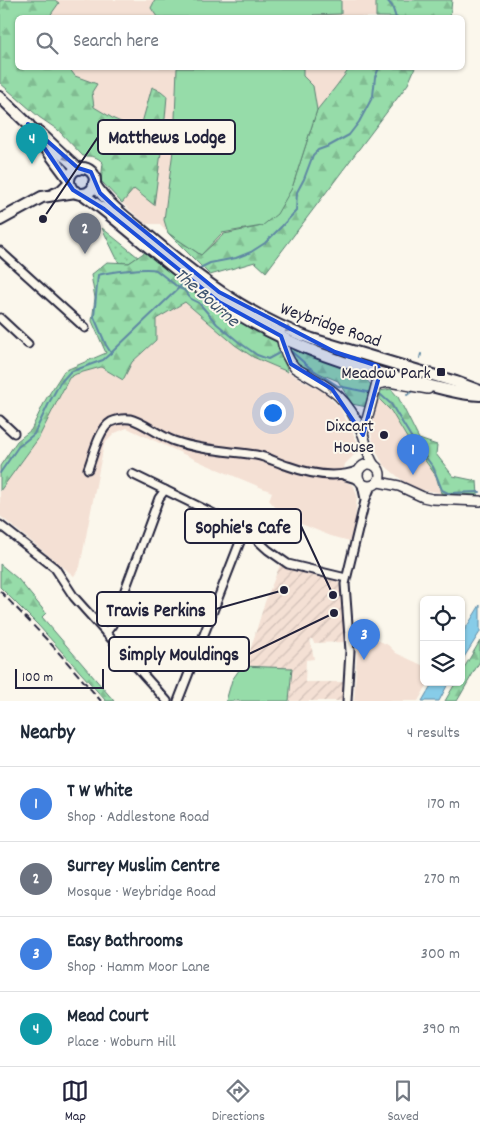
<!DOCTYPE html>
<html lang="en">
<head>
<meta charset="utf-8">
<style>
  :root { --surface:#fff; --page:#f2f2f3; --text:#1f2937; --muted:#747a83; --line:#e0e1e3; --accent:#22223b }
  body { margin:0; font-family:Dekko,sans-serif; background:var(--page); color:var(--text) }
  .controls { position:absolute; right:15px; bottom:15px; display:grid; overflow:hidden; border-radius:8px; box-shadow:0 1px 4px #0004 }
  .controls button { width:45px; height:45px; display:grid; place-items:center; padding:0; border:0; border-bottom:1px solid var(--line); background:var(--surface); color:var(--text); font:25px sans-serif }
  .scale { position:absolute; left:15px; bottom:12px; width:89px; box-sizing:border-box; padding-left:5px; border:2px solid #22223b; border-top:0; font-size:14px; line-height:18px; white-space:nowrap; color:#22223b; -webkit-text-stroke:4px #fbf7ec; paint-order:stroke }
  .you { position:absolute; left:272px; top:412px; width:18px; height:18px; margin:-12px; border:4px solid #fff; border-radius:50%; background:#1a73e8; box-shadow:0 0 0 8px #1a73e833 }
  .badge { display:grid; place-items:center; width:32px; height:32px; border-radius:50%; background:var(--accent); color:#fff; font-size:16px; font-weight:700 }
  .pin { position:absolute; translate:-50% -41px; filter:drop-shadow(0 1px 2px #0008) }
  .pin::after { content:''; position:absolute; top:26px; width:18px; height:15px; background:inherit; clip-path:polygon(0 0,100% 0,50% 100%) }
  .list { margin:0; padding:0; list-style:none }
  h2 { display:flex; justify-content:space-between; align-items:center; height:65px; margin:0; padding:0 20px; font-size:21px }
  h2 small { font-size:16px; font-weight:400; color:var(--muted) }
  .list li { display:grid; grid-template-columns:32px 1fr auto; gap:15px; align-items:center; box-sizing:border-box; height:75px; padding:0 20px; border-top:1px solid var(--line) }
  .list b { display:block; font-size:19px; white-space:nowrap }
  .list p { margin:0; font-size:16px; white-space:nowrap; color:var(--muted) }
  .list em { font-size:16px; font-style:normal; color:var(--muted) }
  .icon { flex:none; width:28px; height:28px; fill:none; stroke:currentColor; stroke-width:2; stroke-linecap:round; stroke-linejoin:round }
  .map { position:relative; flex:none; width:480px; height:701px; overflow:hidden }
  .search { position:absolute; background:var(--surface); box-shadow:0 1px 4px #0004; left:15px; right:15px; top:15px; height:55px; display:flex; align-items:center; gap:12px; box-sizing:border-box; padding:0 18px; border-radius:8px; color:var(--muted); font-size:19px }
  .sheet { height:365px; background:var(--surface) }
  nav { display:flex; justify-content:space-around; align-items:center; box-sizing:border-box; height:70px; border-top:1px solid var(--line); background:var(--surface); font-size:14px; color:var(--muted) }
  nav a { display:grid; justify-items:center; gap:2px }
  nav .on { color:var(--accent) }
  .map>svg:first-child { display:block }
</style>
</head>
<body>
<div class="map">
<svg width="480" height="701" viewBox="0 0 480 701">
  <defs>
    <pattern id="industrial-furrows" width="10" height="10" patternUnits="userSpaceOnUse" patternTransform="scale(1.25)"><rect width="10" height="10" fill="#f4e0d4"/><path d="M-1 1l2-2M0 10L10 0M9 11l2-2" fill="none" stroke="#d1c0b7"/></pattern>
    <pattern id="grass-dots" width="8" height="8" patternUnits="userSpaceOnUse" patternTransform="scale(1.25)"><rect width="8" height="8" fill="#96dca9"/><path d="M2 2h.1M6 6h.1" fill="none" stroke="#81bc92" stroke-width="1.8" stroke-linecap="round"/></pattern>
    <pattern id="forest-firs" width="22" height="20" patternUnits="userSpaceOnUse" patternTransform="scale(1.25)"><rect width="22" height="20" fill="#96dca9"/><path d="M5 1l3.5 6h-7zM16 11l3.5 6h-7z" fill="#81bc92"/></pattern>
  </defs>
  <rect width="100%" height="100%" fill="#fbf7ec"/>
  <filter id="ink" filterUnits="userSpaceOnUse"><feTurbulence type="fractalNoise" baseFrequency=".02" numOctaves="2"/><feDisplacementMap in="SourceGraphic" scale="10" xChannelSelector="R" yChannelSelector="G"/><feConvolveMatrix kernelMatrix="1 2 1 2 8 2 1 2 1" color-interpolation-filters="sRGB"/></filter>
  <g filter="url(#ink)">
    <g fill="#f4e0d4">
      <polygon points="0,0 376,0 376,17 18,18 18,68 350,68 334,89 262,226 224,234 201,255 168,233 159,224 146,224 122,203 101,181 103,163 99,158 93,156 83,156 58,130 39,117 0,83"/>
      <polygon points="185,302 235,345 253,357 288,372 325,393 340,408 358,443 359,450 345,464 342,475 343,480 354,486 357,495 355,523 350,541 331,536 284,517 269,500 272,492 205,464 127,428 115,433 104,444 80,567 74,576 0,516 0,491 38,439 69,378 76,374 101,367 123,380 132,362 156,340 156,319"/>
      <polygon points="380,400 391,411 416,453 424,459 436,476 441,493 418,489 403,481 383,464 375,449 371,433 377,403"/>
      <polygon points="355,629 388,645 396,653 424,666 424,682 429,682 418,701 354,701 357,649"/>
    </g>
    <polygon fill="url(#industrial-furrows)" points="280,565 287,569 339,582 344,607 344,642 314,643 312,639 310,639 314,659 306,660 305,682 344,682 343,701 289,701 291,668 242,666 249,654 265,602"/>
    <polygon fill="url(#grass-dots)" stroke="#5c7f72" points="102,228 138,257 129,263 119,263"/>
    <g fill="url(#forest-firs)" stroke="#5c7f72">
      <path d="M 0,0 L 55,0 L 59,3 L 49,17 L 18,18 L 18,68 L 69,68 L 75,76 L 97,84 L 92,92 L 94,107 L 114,119 L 140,130 L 152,87 L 161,91 L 167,96 L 165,119 L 159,123 L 149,138 L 162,145 L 154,205 L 134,189 L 122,203 L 101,181 L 103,163 C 97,156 92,156 83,156 L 58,130 L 39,117 L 0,83 Z"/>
      <polygon points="376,0 452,0 450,18 376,17"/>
      <polygon points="350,68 415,68 408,84 266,272 255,262 210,275 168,233 201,255 224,234 262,226 292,188 317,110 334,89"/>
      <polygon points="145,252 193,291 228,315 277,342 288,372 253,357 235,345 185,302 156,319 156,340 132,362 123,380 101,367 76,374 69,378 38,439 0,491 0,466 17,441 31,430 46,399 64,371 106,353 92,321 95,298 91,275 107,262 129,263"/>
      <polygon points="288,347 361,374 373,387 367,407 352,404 338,381 302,366 293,360"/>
      <polygon points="391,389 398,397 419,439 437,445 436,454 453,476 477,481 478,495 441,493 436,476 424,459 416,453 391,411 380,400 380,391"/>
      <polygon points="0,564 18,579 46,613 42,617 114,701 106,701 38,625 0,587"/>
      <polygon points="480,641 480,661 460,696 457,701 445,701 456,682 461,682 461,673"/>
    </g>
    <g fill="#96dca9" stroke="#5c7f72">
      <polygon points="155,0 341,0 341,14 313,15 315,18 157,17 151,8"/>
      <polygon points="177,68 303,68 303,76 313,86 317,110 292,188 277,214 262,226 222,233 201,255 168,233 164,220 174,143"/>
      <polygon points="242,666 292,668 289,701 226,701 232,680"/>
    </g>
    <g fill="#87cce8" stroke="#5f88a3">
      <polygon points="480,605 480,632 461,662 461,636"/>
      <polygon points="433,682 449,682 439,701 422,701"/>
    </g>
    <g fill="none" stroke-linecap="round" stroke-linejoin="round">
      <g stroke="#5f88a3" stroke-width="2">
        <polyline points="387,0 392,6 396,18"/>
        <polyline points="200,268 210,263 236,258 251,252 265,243 282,226 296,211 297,192 304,179 313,155 318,150 329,146 349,135 359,122 373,96 375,77 379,68"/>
        <polyline points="288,352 292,352 309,367 338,386 372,393"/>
        <polyline points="111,353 185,282"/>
        <polyline points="420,358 421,354"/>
        <polyline points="376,394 381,395 391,404 413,440 433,467 442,490 448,493 480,492"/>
        <polyline points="407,395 411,392"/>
        <path d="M 0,473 L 18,447 L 34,434 L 50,401 L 60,383 L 70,372 L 103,360 L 111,353 L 106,345 L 94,317 L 98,275 C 108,272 147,267 156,270 L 179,288 L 184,290 L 191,299 L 199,303 L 217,324 L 240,343 L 257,355 L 268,359 L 281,352"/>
      </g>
      <g stroke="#22223b" stroke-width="11">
        <g id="minor">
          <polyline points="0,251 85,328"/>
          <polyline points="0,318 28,344"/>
          <polyline points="0,420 14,433"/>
          <path d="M 88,469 C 93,456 99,429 111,422 C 117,419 123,418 130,419 C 141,421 160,436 174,441 C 200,450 228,451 256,455 C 267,457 278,463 288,466 C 310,474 337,479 359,470"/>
          <polyline points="132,474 245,529 268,550 288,564 346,578"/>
          <polyline points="343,475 359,480"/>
          <polyline points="362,485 365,499"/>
          <polyline points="0,525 55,568 74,597 167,701"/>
          <polyline points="106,633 112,625 159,498 165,490"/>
          <polyline points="178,701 245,529"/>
          <polyline points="347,701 350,651 345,584 365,501 371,486"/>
        </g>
      </g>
      <g stroke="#22223b" stroke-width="12">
        <g id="tertiary">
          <path d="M 281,336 C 283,348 287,359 295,368 C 329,388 345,393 362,432 C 367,443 366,453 374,465"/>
          <polyline points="377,384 389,382 428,389"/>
          <polyline points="363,434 378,379"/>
          <circle cx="369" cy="475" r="11"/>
          <polyline points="379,482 399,486 423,497 432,499 480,501"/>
        </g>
      </g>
      <g stroke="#22223b" stroke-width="14">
        <g id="secondary">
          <polyline points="54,194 61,191 69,183"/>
          <polyline points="0,220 42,197 76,192"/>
        </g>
      </g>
      <g stroke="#22223b" stroke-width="14">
        <g id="primary">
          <polyline points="0,97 28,124 68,178"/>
          <polyline points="39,132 78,169"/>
          <circle cx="82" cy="181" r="13"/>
          <path d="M 94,183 C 106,203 125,217 143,231 C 194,275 247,316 312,339 L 456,382 L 480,391"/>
          <path d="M 83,194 C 129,228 170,268 217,300 C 274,340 343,365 409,380 C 432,386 457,394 480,395"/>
        </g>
      </g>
      <use href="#minor" stroke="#fbf7ec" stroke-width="7"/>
      <use href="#tertiary" stroke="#fbf7ec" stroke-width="9"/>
      <use href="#secondary" stroke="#fbf7ec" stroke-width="10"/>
      <use href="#primary" stroke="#fbf7ec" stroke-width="10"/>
      <polyline stroke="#22223b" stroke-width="2" stroke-dasharray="8 4" stroke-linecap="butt" points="0,591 52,645 101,701"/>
    </g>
    <defs><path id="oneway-solid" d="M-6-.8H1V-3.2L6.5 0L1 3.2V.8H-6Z" transform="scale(1.25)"/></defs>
    <g fill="#99979c">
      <use href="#oneway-solid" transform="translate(64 155) rotate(44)"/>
      <use href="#oneway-solid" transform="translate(285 328) rotate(25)"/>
      <use href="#oneway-solid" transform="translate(333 391) rotate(-140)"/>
    </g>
  </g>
  <path fill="#1d4ed8" fill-opacity="0.2" stroke="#1d4ed8" stroke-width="4" stroke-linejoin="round" d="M 28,124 L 78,168 L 91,172 L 100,193 L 115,207 L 219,292 L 335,352 L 378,366 L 380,373 L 363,435 L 332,389 L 291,364 L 281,336 L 219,302 L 104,209 L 73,190 Z"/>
  <g fill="#22223b" stroke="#fbf7ec" stroke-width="2">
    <rect x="436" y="367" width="10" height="10" rx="2.5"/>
    <circle cx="384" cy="435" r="5"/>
  </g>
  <g text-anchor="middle" stroke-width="4" stroke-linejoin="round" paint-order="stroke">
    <g font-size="18" fill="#22223b" stroke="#fbf7ec">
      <text transform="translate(331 324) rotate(19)" y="6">Weybridge Road</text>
    </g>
    <g font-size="18" fill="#22223b" stroke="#fbf7ec" text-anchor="end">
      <text x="431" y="378">Meadow Park</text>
      <text x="374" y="431">Dixcart<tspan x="374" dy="21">House</tspan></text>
    </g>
    <g font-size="19" font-style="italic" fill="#40556f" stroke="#fbf7ec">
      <text transform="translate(208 296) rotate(41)" y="7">The Bourne</text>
    </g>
  </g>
  <path fill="none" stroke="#22223b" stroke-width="2" d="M43 219L98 137M333 595L301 526M284 590L216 609M334 613L249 654"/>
  <g fill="#22223b" stroke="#fbf7ec" stroke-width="2">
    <circle cx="43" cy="219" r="5"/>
    <circle cx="333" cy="595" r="5"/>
    <circle cx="284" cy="590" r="5"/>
    <circle cx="334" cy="613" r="5"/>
  </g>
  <g fill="#fbf7ec" stroke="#22223b" stroke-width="2">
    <rect x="98" y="120" width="137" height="34" rx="5"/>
    <rect x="185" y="509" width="116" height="34" rx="5"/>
    <rect x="97" y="592" width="119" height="34" rx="5"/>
    <rect x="109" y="637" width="140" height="34" rx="5"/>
  </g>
  <g font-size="19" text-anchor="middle" font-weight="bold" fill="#22223b">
    <text x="167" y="143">Matthews Lodge</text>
    <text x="243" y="533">Sophie's Cafe</text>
    <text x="156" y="616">Travis Perkins</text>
    <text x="179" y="660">Simply Mouldings</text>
  </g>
</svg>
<div class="controls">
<button><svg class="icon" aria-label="locate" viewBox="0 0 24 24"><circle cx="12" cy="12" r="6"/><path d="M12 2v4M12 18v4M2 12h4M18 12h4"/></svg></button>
<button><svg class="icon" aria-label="layers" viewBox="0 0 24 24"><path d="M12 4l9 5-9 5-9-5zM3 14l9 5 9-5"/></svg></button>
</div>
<div class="scale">100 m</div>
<div class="you"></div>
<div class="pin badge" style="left:413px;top:475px;background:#3f7fe0">1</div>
<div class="pin badge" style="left:85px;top:254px;background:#6b7280">2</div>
<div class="pin badge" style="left:364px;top:660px;background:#3f7fe0">3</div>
<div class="pin badge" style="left:32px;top:164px;background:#0f9aa8">4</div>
<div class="search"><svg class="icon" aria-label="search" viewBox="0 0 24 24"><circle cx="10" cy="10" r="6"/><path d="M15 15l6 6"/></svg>Search here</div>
</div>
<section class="sheet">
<h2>Nearby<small>4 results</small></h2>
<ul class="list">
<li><span class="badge" style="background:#3f7fe0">1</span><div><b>T W White</b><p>Shop · Addlestone Road</p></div><em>170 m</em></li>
<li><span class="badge" style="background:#6b7280">2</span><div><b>Surrey Muslim Centre</b><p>Mosque · Weybridge Road</p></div><em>270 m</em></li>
<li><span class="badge" style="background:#3f7fe0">3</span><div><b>Easy Bathrooms</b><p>Shop · Hamm Moor Lane</p></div><em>300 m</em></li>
<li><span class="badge" style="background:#0f9aa8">4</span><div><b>Mead Court</b><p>Place · Woburn Hill</p></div><em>390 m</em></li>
</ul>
</section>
<nav>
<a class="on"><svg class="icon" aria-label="map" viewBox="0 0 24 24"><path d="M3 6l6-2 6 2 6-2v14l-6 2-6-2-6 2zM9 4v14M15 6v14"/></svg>Map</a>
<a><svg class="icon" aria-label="directions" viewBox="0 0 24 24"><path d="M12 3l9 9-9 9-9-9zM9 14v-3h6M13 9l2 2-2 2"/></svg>Directions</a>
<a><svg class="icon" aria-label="saved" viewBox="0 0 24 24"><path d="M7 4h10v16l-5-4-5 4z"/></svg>Saved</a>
</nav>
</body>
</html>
